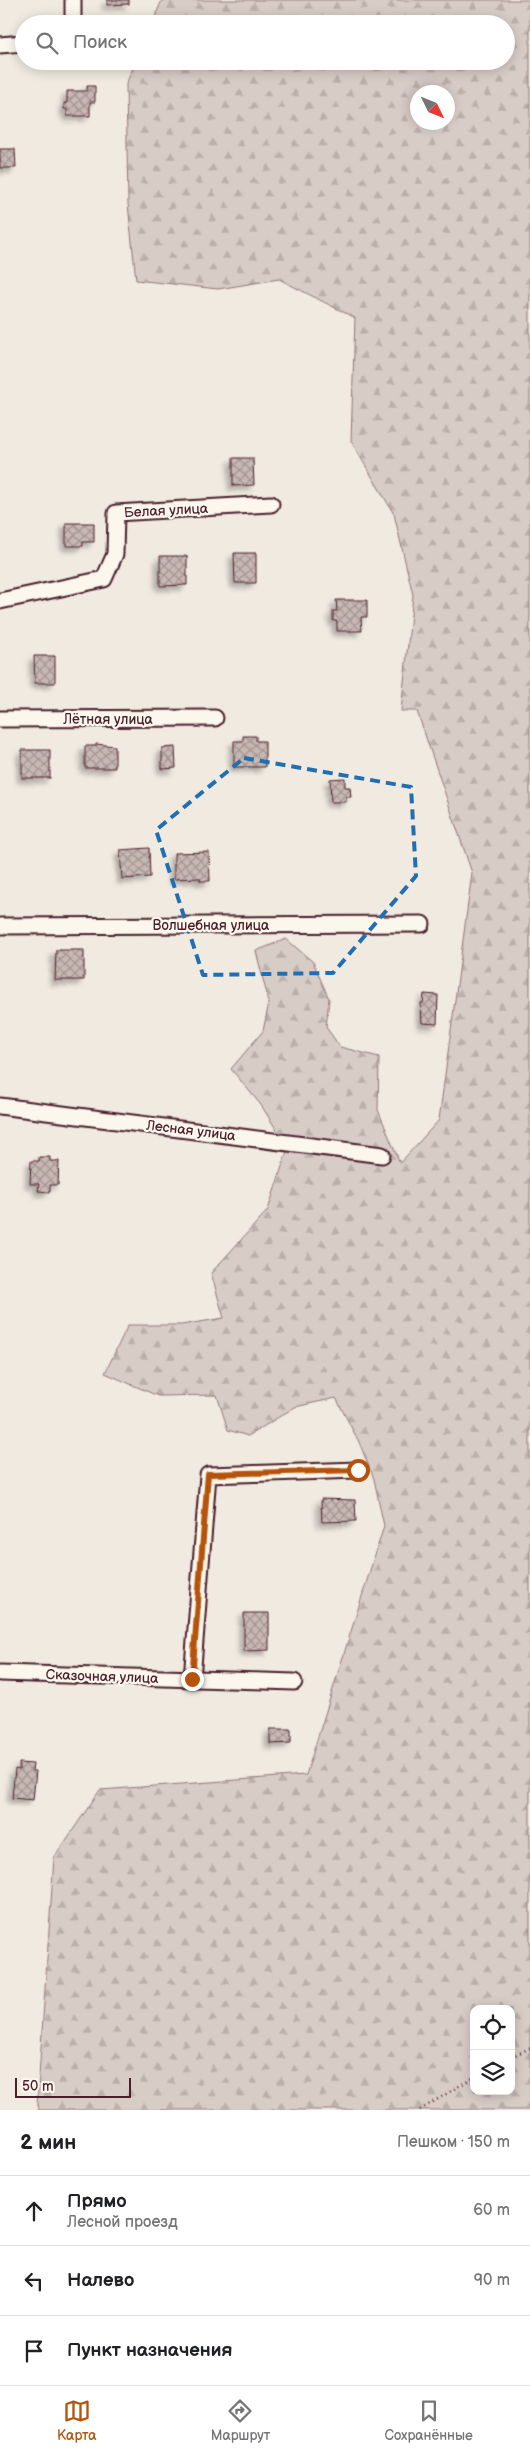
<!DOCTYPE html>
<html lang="ru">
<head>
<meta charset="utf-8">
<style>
  :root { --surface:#fff; --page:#f6f6f6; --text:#202124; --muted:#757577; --line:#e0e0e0; --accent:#b45309 }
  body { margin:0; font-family:"Balsamiq Sans",sans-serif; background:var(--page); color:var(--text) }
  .controls { position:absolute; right:15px; bottom:15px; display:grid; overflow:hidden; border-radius:10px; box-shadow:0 2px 12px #0003 }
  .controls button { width:45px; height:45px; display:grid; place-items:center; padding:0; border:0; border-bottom:1px solid var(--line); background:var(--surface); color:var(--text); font:25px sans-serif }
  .compass { position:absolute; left:410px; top:85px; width:45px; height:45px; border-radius:50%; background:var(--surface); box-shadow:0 2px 12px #0003; rotate:133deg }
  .scale { position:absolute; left:15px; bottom:12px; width:116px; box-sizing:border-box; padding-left:5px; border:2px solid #4a1f2b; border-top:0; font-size:14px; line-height:18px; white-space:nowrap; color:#4a1f2b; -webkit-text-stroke:4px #fbf7ec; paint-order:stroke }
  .stop { position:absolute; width:15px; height:15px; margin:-11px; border:4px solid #b45309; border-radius:50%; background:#fff }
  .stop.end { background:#b45309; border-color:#fff; box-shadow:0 1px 5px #0008 }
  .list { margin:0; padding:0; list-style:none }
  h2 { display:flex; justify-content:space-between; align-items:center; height:65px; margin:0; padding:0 20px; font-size:21px }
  h2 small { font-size:16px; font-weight:400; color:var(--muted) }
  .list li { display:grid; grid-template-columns:32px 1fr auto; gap:15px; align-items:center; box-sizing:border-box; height:70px; padding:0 20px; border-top:1px solid var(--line) }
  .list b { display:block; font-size:19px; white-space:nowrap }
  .list p { margin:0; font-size:16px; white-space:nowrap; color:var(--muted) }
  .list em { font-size:16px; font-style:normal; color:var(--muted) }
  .icon { flex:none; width:28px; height:28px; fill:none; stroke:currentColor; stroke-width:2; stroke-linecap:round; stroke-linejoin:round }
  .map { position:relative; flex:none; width:530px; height:2110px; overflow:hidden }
  .search { position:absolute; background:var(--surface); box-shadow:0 2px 12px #0003; left:15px; right:15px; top:15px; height:55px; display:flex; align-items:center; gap:12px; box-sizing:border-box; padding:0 18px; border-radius:28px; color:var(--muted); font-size:19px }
  .sheet { height:275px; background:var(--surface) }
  nav { display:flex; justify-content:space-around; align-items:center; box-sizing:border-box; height:70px; border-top:1px solid var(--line); background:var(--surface); font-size:14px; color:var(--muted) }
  nav a { display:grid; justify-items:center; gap:2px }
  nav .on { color:var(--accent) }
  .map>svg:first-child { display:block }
</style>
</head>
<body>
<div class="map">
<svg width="530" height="2110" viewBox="0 0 530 2110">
  <defs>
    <pattern id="forest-firs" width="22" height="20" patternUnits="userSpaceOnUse" patternTransform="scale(1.25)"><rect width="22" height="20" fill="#d8ccc6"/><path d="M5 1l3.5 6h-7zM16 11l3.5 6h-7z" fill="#bbafaa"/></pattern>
    <pattern id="building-cross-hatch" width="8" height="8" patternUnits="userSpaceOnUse" patternTransform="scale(1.25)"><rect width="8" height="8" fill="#c8b8b3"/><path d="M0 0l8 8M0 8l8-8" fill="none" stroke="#a49592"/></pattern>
    <filter id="shadow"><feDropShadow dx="-4.5" dy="4.5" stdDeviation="2.5" flood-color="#0004"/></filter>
  </defs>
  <rect width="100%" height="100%" fill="#f0eae0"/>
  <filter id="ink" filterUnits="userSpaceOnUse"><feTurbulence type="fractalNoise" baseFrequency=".02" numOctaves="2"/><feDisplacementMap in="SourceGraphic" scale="10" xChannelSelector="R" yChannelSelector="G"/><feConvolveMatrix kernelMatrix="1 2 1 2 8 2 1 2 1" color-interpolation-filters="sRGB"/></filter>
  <g filter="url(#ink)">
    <path fill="url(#forest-firs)" stroke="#917678" fill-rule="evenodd" d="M 162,0 L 530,0 L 530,2110 L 39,2110 L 37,2105 L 54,1858 L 100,1790 L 306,1775 L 384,1526 L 374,1479 L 359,1442 L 336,1398 L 295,1407 L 248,1436 L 228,1430 L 217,1395 L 158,1396 L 105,1373 L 128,1325 L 181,1325 L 224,1318 L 211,1273 L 268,1210 L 288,1148 L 261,1105 L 231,1069 L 263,1031 L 269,1003 L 256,951 L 286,939 L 313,962 L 329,999 L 326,1027 L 340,1047 L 379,1057 L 378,1110 L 400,1163 L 439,1120 L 472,873 L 417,711 L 401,711 L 413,595 L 394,514 L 351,441 L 355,318 L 279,279 L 218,289 L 136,280 L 128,204 L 126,84 L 136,61 L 506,61 L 506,24 L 152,24 ZM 418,92 L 448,92 L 448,122 L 418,122 ZM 474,2009 L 511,2009 L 511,2091 L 474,2091 Z"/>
    <g fill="url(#building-cross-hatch)" stroke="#4a1f2b" filter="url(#shadow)">
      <polygon points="107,0 129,0 129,4 107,5"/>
      <polygon points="87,86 95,86 95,102 90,102 90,116 67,116 67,109 64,109 64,103 67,103 67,91 87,91"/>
      <polygon points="0,149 15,149 16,168 0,168"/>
      <polygon points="233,458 253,458 254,485 233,486"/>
      <polygon points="66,523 94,523 94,542 83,542 83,546 66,546"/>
      <polygon points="234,553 256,553 256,583 235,583"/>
      <polygon points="160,556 187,556 187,585 160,586"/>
      <polygon points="336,600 367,600 367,617 361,617 362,631 337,631 337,621 333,621 333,611 337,611"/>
      <polygon points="34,656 55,656 55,683 35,683"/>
      <polygon points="243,736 256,736 256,741 265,741 265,767 234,767 234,741 243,741"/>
      <polygon points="96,744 115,746 115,768 85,768 85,746 96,746"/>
      <polygon points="175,747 176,768 162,769 162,748"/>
      <rect x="22" y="750" width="28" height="28"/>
      <polygon points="345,778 345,787 350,787 351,797 346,797 346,802 331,802 330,779"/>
      <polygon points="149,848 150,877 122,879 120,850"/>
      <polygon points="209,852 210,881 200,881 200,878 174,879 174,853"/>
      <polygon points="56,950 84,950 84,980 55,980"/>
      <polygon points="424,994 438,995 437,1024 422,1023 421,1003 423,1003"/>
      <polygon points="39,1157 50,1157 50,1161 59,1161 58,1185 50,1185 50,1192 38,1191 39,1184 30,1184 31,1161 39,1161"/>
      <polygon points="321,1499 355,1500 356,1521 322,1522"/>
      <polygon points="244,1613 269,1613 269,1650 244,1651"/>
      <polygon points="270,1729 291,1729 291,1743 270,1744"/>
      <polygon points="19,1763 33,1764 32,1771 36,1771 33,1800 12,1798 15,1769 19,1770"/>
    </g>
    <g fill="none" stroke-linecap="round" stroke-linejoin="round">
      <g stroke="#4a1f2b" stroke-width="19">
        <g id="minor">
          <polyline points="73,0 73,24"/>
          <polyline points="0,45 24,43"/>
          <polyline points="0,601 104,579 115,554 116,513 271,504"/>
          <polyline points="0,719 215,718"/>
          <polyline points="0,926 422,924"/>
          <polyline points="0,1106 382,1155"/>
          <polyline points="0,1673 294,1682"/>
          <polyline points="192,1679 208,1475 358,1470"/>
        </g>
      </g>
      <g stroke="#4a1f2b" stroke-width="2.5" stroke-dasharray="1 4" stroke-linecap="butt">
        <polyline points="511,2057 530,2048"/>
        <polyline points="420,2110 474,2077"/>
      </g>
      <use href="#minor" stroke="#fbf7ec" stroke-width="15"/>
    </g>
  </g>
  <g fill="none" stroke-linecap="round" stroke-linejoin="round" filter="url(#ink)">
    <polyline stroke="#b45309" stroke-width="6" points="192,1679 208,1474 358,1470"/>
  </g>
  <path fill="none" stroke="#1f6fb2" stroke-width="4" stroke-dasharray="10 6" stroke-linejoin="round" d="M 244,758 L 411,787 L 416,876 L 333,973 L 203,975 L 156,830 Z"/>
  <g text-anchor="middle" stroke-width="4.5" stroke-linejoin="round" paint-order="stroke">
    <g font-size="14" fill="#4a1f2b" stroke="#fbf7ec">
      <text transform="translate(166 510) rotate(-3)" y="5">Белая улица</text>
      <text x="108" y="724">Лётная улица</text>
      <text x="211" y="930">Волшебная улица</text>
      <text transform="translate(191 1130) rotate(7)" y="5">Лесная улица</text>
      <text transform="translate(102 1676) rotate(2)" y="5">Сказочная улица</text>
    </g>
  </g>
</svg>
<div class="controls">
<button><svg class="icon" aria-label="locate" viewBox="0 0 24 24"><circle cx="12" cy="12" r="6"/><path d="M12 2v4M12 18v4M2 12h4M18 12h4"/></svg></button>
<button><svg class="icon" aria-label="layers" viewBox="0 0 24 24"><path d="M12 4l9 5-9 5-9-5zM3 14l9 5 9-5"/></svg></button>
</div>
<svg class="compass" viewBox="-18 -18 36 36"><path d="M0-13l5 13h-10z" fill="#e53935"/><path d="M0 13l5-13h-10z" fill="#757577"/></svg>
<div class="scale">50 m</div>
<div class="stop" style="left:358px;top:1470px"></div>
<div class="stop end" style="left:192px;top:1679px"></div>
<div class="search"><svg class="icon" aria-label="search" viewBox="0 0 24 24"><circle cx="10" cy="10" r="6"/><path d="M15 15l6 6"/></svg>Поиск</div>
</div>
<section class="sheet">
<h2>2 мин<small>Пешком · 150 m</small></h2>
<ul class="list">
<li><svg class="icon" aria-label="ahead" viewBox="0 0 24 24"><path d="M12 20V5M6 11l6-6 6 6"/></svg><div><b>Прямо</b><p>Лесной проезд</p></div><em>60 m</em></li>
<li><svg class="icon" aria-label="left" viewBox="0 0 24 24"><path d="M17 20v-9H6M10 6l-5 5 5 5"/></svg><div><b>Налево</b></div><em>90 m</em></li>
<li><svg class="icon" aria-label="arrive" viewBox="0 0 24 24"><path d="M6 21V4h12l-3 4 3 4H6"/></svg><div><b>Пункт назначения</b></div></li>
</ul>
</section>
<nav>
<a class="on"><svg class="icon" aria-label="map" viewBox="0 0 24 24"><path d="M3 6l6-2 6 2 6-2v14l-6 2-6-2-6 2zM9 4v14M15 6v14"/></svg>Карта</a>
<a><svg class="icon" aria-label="directions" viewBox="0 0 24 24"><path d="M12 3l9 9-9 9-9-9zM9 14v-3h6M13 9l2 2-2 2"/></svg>Маршрут</a>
<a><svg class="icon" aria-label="saved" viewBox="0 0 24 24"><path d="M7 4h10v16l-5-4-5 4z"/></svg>Сохранённые</a>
</nav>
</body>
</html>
